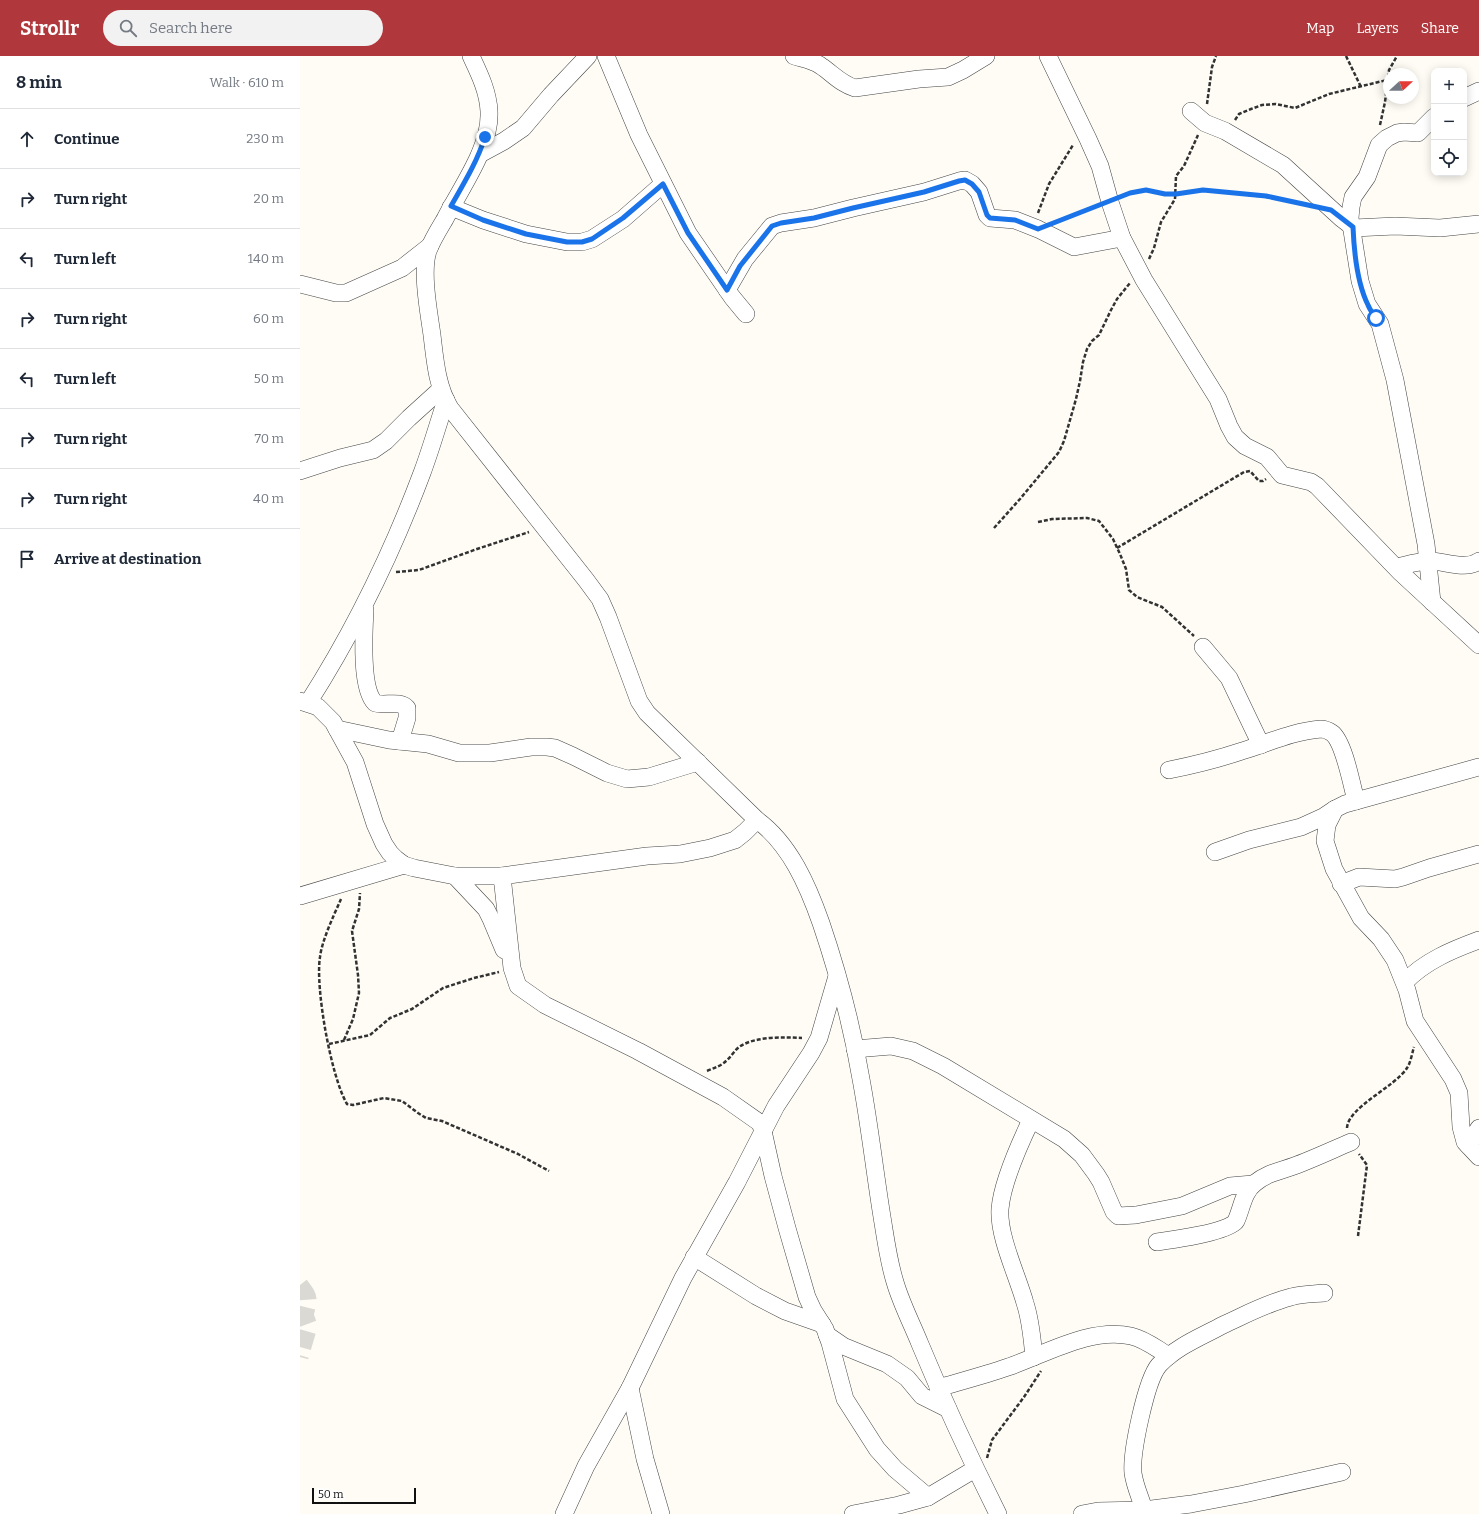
<!DOCTYPE html>
<html lang="en">
<head>
<meta charset="utf-8">
<style>
  :root { --surface:#fff; --page:#f2f2f3; --text:#1f2937; --muted:#747a83; --line:#e0e1e3; --accent:#b0383c }
  body { margin:0; font-family:Bitter,serif; background:var(--page); color:var(--text) }
  .controls { position:absolute; right:12px; top:12px; display:grid; overflow:hidden; border-radius:8px; box-shadow:0 2px 10px #0003 }
  .controls button { width:36px; height:36px; display:grid; place-items:center; padding:0; border:0; border-bottom:1px solid var(--line); background:var(--surface); color:var(--text); font:20px sans-serif }
  .compass { position:absolute; left:1083px; top:12px; width:36px; height:36px; border-radius:50%; background:var(--surface); box-shadow:0 2px 10px #0003; rotate:69deg }
  .scale { position:absolute; left:12px; bottom:10px; width:104px; box-sizing:border-box; padding-left:4px; border:2px solid #101010; border-top:0; font-size:11px; line-height:14px; white-space:nowrap; color:#101010; -webkit-text-stroke:3px #fff; paint-order:stroke }
  .stop { position:absolute; width:12px; height:12px; margin:-9px; border:3px solid #1a73e8; border-radius:50%; background:#fff }
  .stop.end { background:#1a73e8; border-color:#fff; box-shadow:0 1px 4px #0008 }
  .list { margin:0; padding:0; list-style:none }
  h2 { display:flex; justify-content:space-between; align-items:center; height:52px; margin:0; padding:0 16px; font-size:17px }
  h2 small { font-size:13px; font-weight:400; color:var(--muted) }
  .list li { display:grid; grid-template-columns:26px 1fr auto; gap:12px; align-items:center; box-sizing:border-box; height:60px; padding:0 16px; border-top:1px solid var(--line) }
  .list b { display:block; font-size:15px; white-space:nowrap }
  .list em { font-size:13px; font-style:normal; color:var(--muted) }
  .icon { flex:none; width:22px; height:22px; fill:none; stroke:currentColor; stroke-width:2; stroke-linecap:round; stroke-linejoin:round }
  .map { position:relative; flex:none; width:1179px; height:1458px; overflow:hidden }
  header { display:flex; align-items:center; gap:24px; box-sizing:border-box; height:56px; padding:0 20px; background:var(--accent); color:#fff }
  header strong { font-size:19px }
  nav { display:flex; gap:22px; margin-inline-start:auto; font-size:14px }
  .search { width:280px; height:36px; background:var(--page); display:flex; align-items:center; gap:10px; box-sizing:border-box; padding:0 14px; border-radius:22px; color:var(--muted); font-size:15px }
  main { display:flex }
  aside { flex:1; background:var(--surface) }
  .map>svg:first-child { display:block }
</style>
</head>
<body>
<header>
<strong>Strollr</strong>
<div class="search"><svg class="icon" aria-label="search" viewBox="0 0 24 24"><circle cx="10" cy="10" r="6"/><path d="M15 15l6 6"/></svg>Search here</div>
<nav><a>Map</a><a>Layers</a><a>Share</a></nav>
</header>
<main>
<aside>
<h2>8 min<small>Walk · 610 m</small></h2>
<ul class="list">
<li><svg class="icon" aria-label="ahead" viewBox="0 0 24 24"><path d="M12 20V5M6 11l6-6 6 6"/></svg><div><b>Continue</b></div><em>230 m</em></li>
<li><svg class="icon" aria-label="right" viewBox="0 0 24 24"><path d="M7 20v-9h11M14 6l5 5-5 5"/></svg><div><b>Turn right</b></div><em>20 m</em></li>
<li><svg class="icon" aria-label="left" viewBox="0 0 24 24"><path d="M17 20v-9H6M10 6l-5 5 5 5"/></svg><div><b>Turn left</b></div><em>140 m</em></li>
<li><svg class="icon" aria-label="right" viewBox="0 0 24 24"><path d="M7 20v-9h11M14 6l5 5-5 5"/></svg><div><b>Turn right</b></div><em>60 m</em></li>
<li><svg class="icon" aria-label="left" viewBox="0 0 24 24"><path d="M17 20v-9H6M10 6l-5 5 5 5"/></svg><div><b>Turn left</b></div><em>50 m</em></li>
<li><svg class="icon" aria-label="right" viewBox="0 0 24 24"><path d="M7 20v-9h11M14 6l5 5-5 5"/></svg><div><b>Turn right</b></div><em>70 m</em></li>
<li><svg class="icon" aria-label="right" viewBox="0 0 24 24"><path d="M7 20v-9h11M14 6l5 5-5 5"/></svg><div><b>Turn right</b></div><em>40 m</em></li>
<li><svg class="icon" aria-label="arrive" viewBox="0 0 24 24"><path d="M6 21V4h12l-3 4 3 4H6"/></svg><div><b>Arrive at destination</b></div></li>
</ul>
</aside>
<div class="map">
<svg width="1179" height="1458" viewBox="0 0 1179 1458">
  <rect width="100%" height="100%" fill="#fefcf5"/>
  <g fill="none" stroke-linecap="round" stroke-linejoin="round">
    <path stroke="#dad9d3" stroke-width="17" stroke-dasharray="17 8" stroke-linecap="butt" d="M 0,1229 C 11,1243 9,1243 5,1259 L 9,1270 L 0,1301"/>
    <g stroke="#434343" stroke-width="18">
      <g id="minor">
        <path d="M 171,0 C 179,17 188,35 189,55 C 191,92 161,131 145,163 C 139,173 132,184 128,195 C 121,216 129,257 132,279 C 135,304 137,331 150,352 L 286,524 L 300,543 L 308,561 L 339,645 L 347,657 L 457,764 C 490,788 508,830 521,867 C 538,917 552,970 561,1023 C 570,1071 575,1119 583,1167 C 586,1186 589,1207 595,1226 C 601,1247 612,1268 620,1288 C 644,1346 670,1402 698,1458"/>
        <polyline points="306,0 339,79 388,177 432,241 446,258"/>
        <path d="M 494,0 C 504,3 513,4 521,10 C 533,18 541,28 555,32 L 619,23 L 648,21 L 663,14 L 686,0"/>
        <polyline points="748,0 788,83 800,110 810,146 822,182 844,224 918,343 929,370 935,381 945,390 967,401 982,419 1011,426 1017,430 1101,517 1179,589"/>
        <polyline points="1164,42 1179,35"/>
        <polyline points="891,55 905,67 925,75 983,109 1041,162 1054,172 1095,170 1140,172 1179,168"/>
        <polyline points="180,98 204,85 223,72 251,39 288,0"/>
        <polyline points="151,151 183,164 226,178 267,186 282,186 292,183 323,163 363,128"/>
        <polyline points="0,228 36,237 46,237 102,212 130,190"/>
        <polyline points="427,234 445,203 472,170 481,167 514,162 553,152 624,136 659,125 665,124 672,128 679,136 687,159 690,162 715,164 738,173 774,191 822,182"/>
        <polyline points="0,415 40,402 73,394 86,385 109,362 141,333"/>
        <path d="M 1096,511 C 1106,509 1116,506 1127,505 C 1143,504 1165,515 1179,505"/>
        <polyline points="1132,546 1126,488 1095,324 1080,268 1067,248 1060,225 1050,162 1051,151 1053,141 1067,121 1079,89 1087,82 1097,77 1104,76 1118,77 1134,61"/>
        <path d="M 65,554 C 64,575 60,632 75,647 C 85,650 100,644 107,652 L 107,662 L 100,685"/>
        <polyline points="903,591 929,622 961,689"/>
        <polyline points="0,645 18,651 33,666 55,706 75,768 84,788 90,797 96,803 104,809 114,812 155,820 202,820 347,800 380,798 410,792 435,784 445,776 457,764"/>
        <path d="M 8,647 C 54,575 92,497 122,417 C 131,393 138,368 146,344"/>
        <polyline points="37,673 89,684 128,688 159,697 190,697 231,691 247,691 255,692 273,700 307,717 327,723 349,721 398,706"/>
        <path d="M 869,714 C 894,709 918,703 942,695 C 968,687 994,675 1021,673 C 1025,673 1029,675 1032,677 C 1044,686 1052,730 1056,745"/>
        <polyline points="1035,753 1027,769 1025,785 1034,813 1061,862 1081,883 1095,904 1107,934 1115,965 1153,1023 1159,1037 1161,1071 1165,1086 1179,1101"/>
        <polyline points="915,796 949,784 1001,771 1023,761 1035,753 1045,748 1179,711"/>
        <polyline points="155,820 186,853 191,863 204,894"/>
        <polyline points="202,820 212,912 218,930 245,949 338,995 423,1041 460,1067 463,1075 473,1120 487,1172 507,1241 513,1254 525,1273 530,1287 545,1343 577,1393 595,1413 628,1441"/>
        <polyline points="1041,828 1059,821 1095,823 1103,821 1129,812 1179,798"/>
        <polyline points="0,840 104,809"/>
        <path d="M 1105,926 C 1125,905 1152,894 1179,884"/>
        <polyline points="555,993 591,990 613,995 643,1010 764,1083 782,1099 796,1118 801,1126 814,1156 818,1160 836,1159 882,1150 930,1130 953,1128"/>
        <path d="M 731,1064 C 720,1087 702,1128 700,1153 C 698,1180 718,1221 725,1247 C 731,1265 732,1283 734,1301"/>
        <polyline points="1168,1089 1179,1072"/>
        <path d="M 857,1186 C 872,1184 930,1176 936,1165 C 942,1152 943,1136 955,1127 C 967,1117 980,1115 994,1110 C 1013,1103 1032,1094 1051,1086"/>
        <polyline points="394,1201 456,1240 485,1255 522,1268"/>
        <polyline points="527,1279 543,1290 587,1308 607,1322 622,1340 648,1353"/>
        <polyline points="330,1332 345,1403 361,1458"/>
        <path d="M 638,1332 C 662,1325 685,1319 708,1311 C 746,1298 790,1271 831,1280 C 845,1283 857,1293 869,1300"/>
        <polyline points="264,1458 286,1410 330,1332 383,1222 437,1126 476,1050 511,997 519,982 537,920"/>
        <polyline points="553,1458 599,1449 628,1441 675,1413"/>
        <polyline points="782,1458 798,1455 844,1454 891,1448 944,1438 1042,1416"/>
        <path d="M 845,1458 C 842,1444 835,1432 833,1417 C 831,1397 846,1324 859,1309 C 877,1290 901,1281 923,1269 C 945,1259 967,1247 991,1241 C 1001,1238 1013,1238 1024,1237"/>
      </g>
    </g>
    <g stroke="#323232" stroke-width="2.5" stroke-dasharray="4 2" stroke-linecap="butt">
      <polyline points="1046,0 1061,31"/>
      <polyline points="907,48 912,11 916,0"/>
      <polyline points="935,64 939,58 951,53 962,49 976,48 995,52 1029,38 1087,24"/>
      <polyline points="1080,69 1085,46 1089,14 1097,0"/>
      <polyline points="824,140 830,137 846,134 865,138 876,138 903,134 967,141 1002,147"/>
      <polyline points="738,157 749,128 773,89"/>
      <polyline points="756,166 796,150"/>
      <polyline points="849,203 854,192 861,166 875,143 876,120 884,110 898,79"/>
      <polyline points="738,466 752,463 787,462 799,465 813,483 820,498 826,513 829,534 837,541 862,551 894,580"/>
      <polyline points="694,472 720,443 759,396 764,385 776,343 780,325 783,306 787,293 792,285 799,279 811,254 817,243 830,227"/>
      <polyline points="817,492 944,416 950,415 959,425 963,425 966,423"/>
      <polyline points="96,516 119,514 177,493 229,476"/>
      <path d="M 41,843 C 34,859 22,884 20,901 C 15,931 31,1021 47,1048 L 53,1049 L 84,1042 L 102,1045 L 118,1057 L 126,1062 L 142,1065 L 218,1098 L 249,1115"/>
      <polyline points="44,984 53,963 59,937 58,919 52,875 59,853 60,837"/>
      <polyline points="29,988 70,979 90,962 112,953 143,932 174,922 199,916"/>
      <path d="M 407,1015 C 414,1012 421,1010 426,1005 C 431,1001 434,995 439,991 C 455,980 484,981 502,982"/>
      <path d="M 1047,1072 C 1048,1051 1095,1031 1107,1012 C 1111,1006 1112,997 1114,991"/>
      <polyline points="1058,1180 1067,1109 1059,1098"/>
      <polyline points="687,1402 692,1384 724,1341 741,1315"/>
    </g>
    <use href="#minor" stroke="#fff" stroke-width="17"/>
  </g>
  <g fill="none" stroke-linecap="round" stroke-linejoin="round">
    <path stroke="#1a73e8" stroke-width="5" d="M 185,81 C 177,106 164,127 151,150 L 183,164 L 226,178 L 267,186 L 282,186 L 292,183 L 323,162 L 363,128 L 388,177 L 427,234 L 440,210 L 472,170 L 481,167 L 514,162 L 553,152 L 624,136 L 659,125 L 665,124 L 672,128 L 679,136 L 687,159 L 690,162 L 715,164 L 738,173 L 830,137 L 846,134 L 865,138 L 876,138 L 903,134 L 966,140 L 1031,154 L 1053,171 C 1054,195 1057,227 1068,249 C 1070,254 1073,258 1076,262"/>
  </g>
</svg>
<div class="controls">
<button>+</button>
<button>−</button>
<button><svg class="icon" aria-label="locate" viewBox="0 0 24 24"><circle cx="12" cy="12" r="6"/><path d="M12 2v4M12 18v4M2 12h4M18 12h4"/></svg></button>
</div>
<svg class="compass" viewBox="-18 -18 36 36"><path d="M0-13l5 13h-10z" fill="#e53935"/><path d="M0 13l5-13h-10z" fill="#747a83"/></svg>
<div class="scale">50 m</div>
<div class="stop" style="left:1076px;top:262px"></div>
<div class="stop end" style="left:185px;top:81px"></div>
</div>
</main>
</body>
</html>
